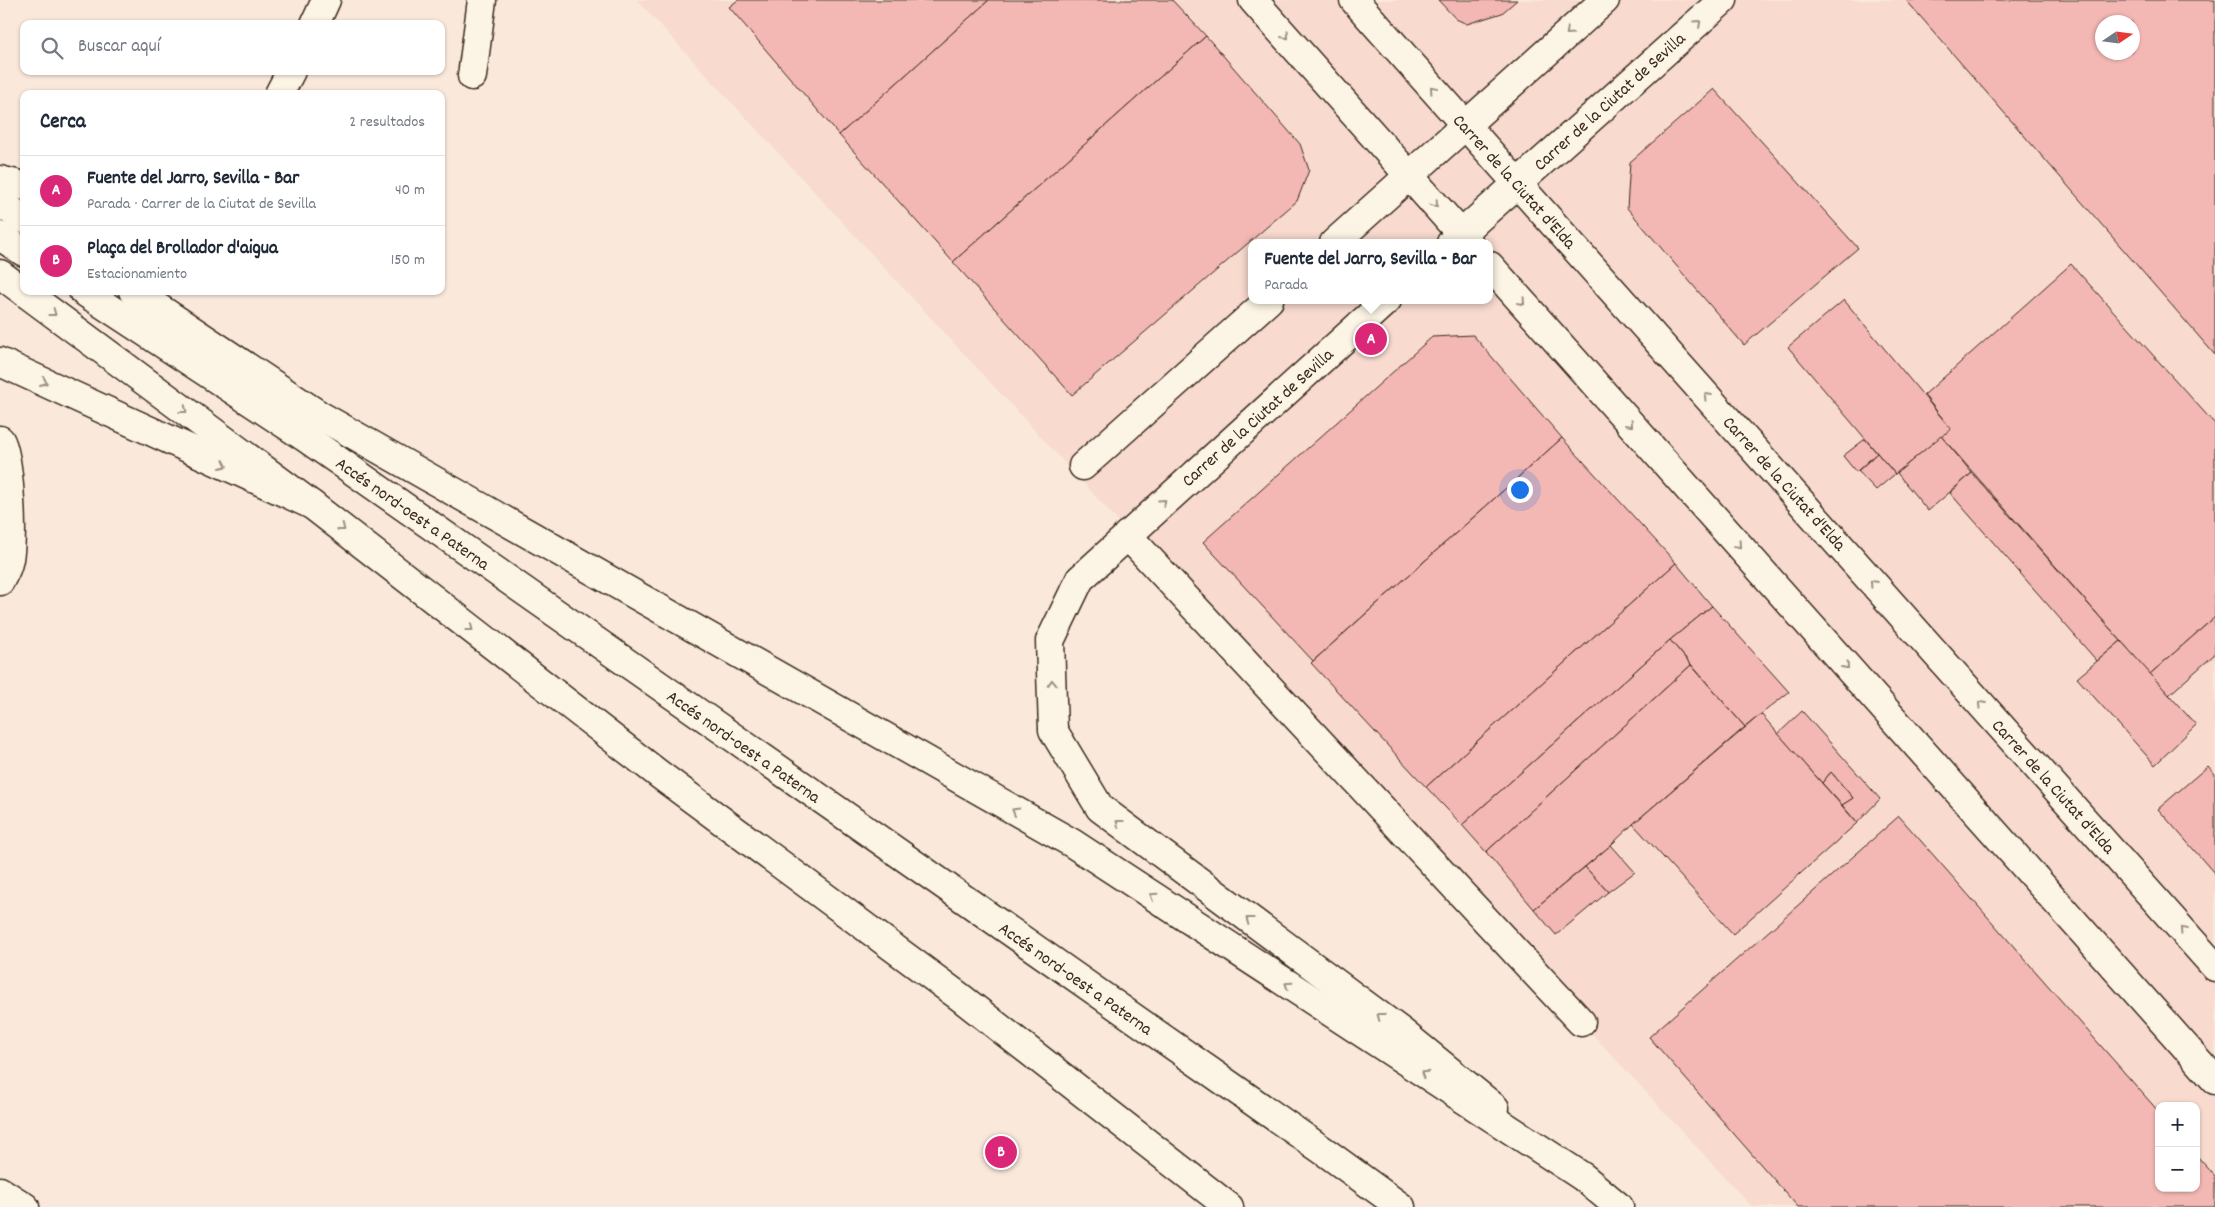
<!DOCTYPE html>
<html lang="es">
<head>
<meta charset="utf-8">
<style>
  :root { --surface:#fff; --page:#f6f6f7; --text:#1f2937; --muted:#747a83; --line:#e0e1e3; --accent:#db2777 }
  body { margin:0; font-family:Dekko,sans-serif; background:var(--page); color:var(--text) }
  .controls { position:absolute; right:15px; bottom:15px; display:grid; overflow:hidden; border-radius:10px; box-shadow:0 1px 4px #0004 }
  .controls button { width:45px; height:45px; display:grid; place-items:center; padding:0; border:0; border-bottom:1px solid var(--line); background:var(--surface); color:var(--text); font:25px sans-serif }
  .compass { position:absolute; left:2095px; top:15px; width:45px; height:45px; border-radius:50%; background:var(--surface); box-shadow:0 1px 4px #0004; rotate:77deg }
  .you { position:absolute; left:1519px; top:489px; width:18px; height:18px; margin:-12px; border:4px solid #fff; border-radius:50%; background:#1a73e8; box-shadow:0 0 0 8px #1a73e833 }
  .badge { display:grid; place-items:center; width:32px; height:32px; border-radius:50%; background:var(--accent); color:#fff; font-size:16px; font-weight:700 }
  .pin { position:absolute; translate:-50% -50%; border:2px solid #fff; box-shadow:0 1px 5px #0006 }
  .popup { position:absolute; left:1248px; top:239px; width:245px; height:65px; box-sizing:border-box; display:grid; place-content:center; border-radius:10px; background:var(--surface); filter:drop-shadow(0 1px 4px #0005); font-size:16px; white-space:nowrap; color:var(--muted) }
  .popup b { font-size:19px; color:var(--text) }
  .popup::after { content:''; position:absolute; left:50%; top:100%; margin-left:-10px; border:10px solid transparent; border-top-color:var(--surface) }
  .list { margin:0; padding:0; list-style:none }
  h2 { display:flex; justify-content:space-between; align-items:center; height:65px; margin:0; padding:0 20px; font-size:21px }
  h2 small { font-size:16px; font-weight:400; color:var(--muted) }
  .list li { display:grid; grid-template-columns:32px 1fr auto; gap:15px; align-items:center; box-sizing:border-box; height:70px; padding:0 20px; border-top:1px solid var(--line) }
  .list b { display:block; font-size:19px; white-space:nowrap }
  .list p { margin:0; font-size:16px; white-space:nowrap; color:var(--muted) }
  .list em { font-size:16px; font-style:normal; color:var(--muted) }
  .icon { flex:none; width:28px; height:28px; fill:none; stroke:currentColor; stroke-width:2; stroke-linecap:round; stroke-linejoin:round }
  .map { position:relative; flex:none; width:2215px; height:1207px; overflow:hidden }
  .search { position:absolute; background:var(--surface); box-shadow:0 1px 4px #0004; left:20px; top:20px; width:425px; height:55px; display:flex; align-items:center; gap:12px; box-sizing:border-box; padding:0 18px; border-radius:10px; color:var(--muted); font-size:19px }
  .panel { position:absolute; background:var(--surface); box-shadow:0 1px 4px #0004; left:20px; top:90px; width:425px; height:205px; border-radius:10px }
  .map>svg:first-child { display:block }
</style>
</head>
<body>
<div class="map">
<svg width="2215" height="1207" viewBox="0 0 2215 1207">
  <rect width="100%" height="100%" fill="#fae9db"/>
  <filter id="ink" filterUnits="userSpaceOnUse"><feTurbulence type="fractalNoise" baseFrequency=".02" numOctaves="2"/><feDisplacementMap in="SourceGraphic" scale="10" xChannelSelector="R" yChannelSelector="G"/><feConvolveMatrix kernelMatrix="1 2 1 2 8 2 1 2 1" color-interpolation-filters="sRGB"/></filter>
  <g filter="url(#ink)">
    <path fill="#f8dacf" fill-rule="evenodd" d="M 637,0 L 2215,0 L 2215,1207 L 1752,1207 ZM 2102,22 L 2132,22 L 2132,52 L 2102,52 ZM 1252,243 L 1490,243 L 1490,300 L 1252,300 ZM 2159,1106 L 2196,1106 L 2196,1188 L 2159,1188 Z"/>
    <g fill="#f3b7b4" stroke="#3b2a1e" fill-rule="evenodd">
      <polygon points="738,0 989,0 839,135 729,7"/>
      <polygon points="989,0 1172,0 1206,36 953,262 839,135"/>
      <polygon points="1438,0 1517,0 1502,13 1467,24 1456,19"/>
      <path d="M 1906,0 L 2215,0 L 2215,355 ZM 2102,22 L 2132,22 L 2132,52 L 2102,52 Z"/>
      <polygon points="1206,36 1300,144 1309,170 1297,201 1072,395 953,262"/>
      <polygon points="1714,89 1858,248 1744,345 1627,208 1630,162"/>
      <polygon points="2071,264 2215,424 2215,617 2150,674 1941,436 1951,429 1924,395"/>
      <polygon points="1844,300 1951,429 1895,474 1788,347"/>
      <polygon points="1473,335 1562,438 1313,661 1203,542 1432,337"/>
      <polygon points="1941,436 1972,473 1928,511 1897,473"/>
      <polygon points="1562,438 1676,563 1426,787 1311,663"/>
      <polygon points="1865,439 1877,453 1856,472 1843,456"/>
      <polygon points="1877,453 1895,474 1876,490 1858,471"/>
      <polygon points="1972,473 2121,641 2097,661 1950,493"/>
      <polygon points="1676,563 1712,606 1670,640 1462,825 1426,787"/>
      <polygon points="1712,606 1789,692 1745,727 1670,640"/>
      <polygon points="2215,617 2215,654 2169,695 2150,674"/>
      <polygon points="1670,640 1691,665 1486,852 1462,825"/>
      <polygon points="2121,641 2196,725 2155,765 2077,678"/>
      <polygon points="1691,665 1745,727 1633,824 1611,845 1534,909 1486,852"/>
      <polygon points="1802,711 1880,799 1857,823 1842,805 1853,798 1831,772 1822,783 1778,734"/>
      <polygon points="1761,714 1857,823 1733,934 1633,824"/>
      <polygon points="2208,766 2215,774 2215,874 2158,809"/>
      <polygon points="1831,772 1853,798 1842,805 1822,783"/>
      <polygon points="1899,816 2159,1112 2159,1188 2196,1188 2196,1155 2215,1176 2215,1207 1798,1207 1649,1037"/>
      <polygon points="1611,845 1635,872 1608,892 1585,867"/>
      <polygon points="1585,867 1608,892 1556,935 1534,909"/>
    </g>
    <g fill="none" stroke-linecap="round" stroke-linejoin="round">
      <g stroke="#3b2a1e" stroke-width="31">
        <g id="minor">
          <polyline points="1253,0 1469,243"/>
          <polyline points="1354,0 2215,967"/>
          <polyline points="315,24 326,0"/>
          <polyline points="472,76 482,0"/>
          <polyline points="279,94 291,71"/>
          <polyline points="0,180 24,186"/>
          <polyline points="1334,243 1605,0"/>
          <polyline points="1451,243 1723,0"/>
          <polyline points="1490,266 2215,1080"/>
          <polyline points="1387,300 1080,579 1050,641 1053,730 1100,808 1403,1033 1495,1108"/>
          <path d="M 0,440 C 10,456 14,543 8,563 C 7,569 3,575 0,581"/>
          <polyline points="1083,466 1269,300"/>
          <polyline points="1127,535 1581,1022"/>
          <polyline points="0,1191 25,1207"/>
        </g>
      </g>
      <g stroke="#3b2a1e" stroke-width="31">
        <g id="major">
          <polyline points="0,203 24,219"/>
          <polyline points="0,236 24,252"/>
          <polyline points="0,274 312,505 660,775 960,997 1229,1207"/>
          <polyline points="83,291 306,438 1328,1154 1401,1207"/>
          <polyline points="133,291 319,415 1072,843 1583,1177 1619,1207"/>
        </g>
      </g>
      <g stroke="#3b2a1e" stroke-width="31">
        <polyline id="highway" points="0,362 312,505"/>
      </g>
      <use href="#minor" stroke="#fcf5e5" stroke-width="28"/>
      <use href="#major" stroke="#fcf5e5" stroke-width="28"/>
      <use href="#highway" stroke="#fcf5e5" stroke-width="28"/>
    </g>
    <defs><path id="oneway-chevron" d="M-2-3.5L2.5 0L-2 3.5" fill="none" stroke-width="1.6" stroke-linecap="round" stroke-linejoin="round" transform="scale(1.25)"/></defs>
    <g stroke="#9c9082">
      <use href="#oneway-chevron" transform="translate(1698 23) rotate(-42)"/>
      <use href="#oneway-chevron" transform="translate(1569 32) rotate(138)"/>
      <use href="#oneway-chevron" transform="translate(1286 36) rotate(48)"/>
      <use href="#oneway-chevron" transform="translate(1433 89) rotate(-132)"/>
      <use href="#oneway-chevron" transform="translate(1435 204) rotate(49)"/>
      <use href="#oneway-chevron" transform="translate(1522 302) rotate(48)"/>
      <use href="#oneway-chevron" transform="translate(53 313) rotate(37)"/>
      <use href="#oneway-chevron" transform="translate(44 382) rotate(25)"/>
      <use href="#oneway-chevron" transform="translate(1707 396) rotate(-132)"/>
      <use href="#oneway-chevron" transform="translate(184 410) rotate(37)"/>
      <use href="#oneway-chevron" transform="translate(1630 424) rotate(48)"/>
      <use href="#oneway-chevron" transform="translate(224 465) rotate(25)"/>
      <use href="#oneway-chevron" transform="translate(1163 502) rotate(-42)"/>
      <use href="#oneway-chevron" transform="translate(342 528) rotate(38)"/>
      <use href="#oneway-chevron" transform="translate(1738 545) rotate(48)"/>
      <use href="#oneway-chevron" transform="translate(1873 583) rotate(-132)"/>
      <use href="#oneway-chevron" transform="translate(470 628) rotate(38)"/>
      <use href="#oneway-chevron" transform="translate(1846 666) rotate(48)"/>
      <use href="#oneway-chevron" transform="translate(1052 683) rotate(-92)"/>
      <use href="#oneway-chevron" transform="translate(1981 704) rotate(-132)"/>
      <use href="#oneway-chevron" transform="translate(1015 811) rotate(-150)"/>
      <use href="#oneway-chevron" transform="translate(1119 823) rotate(-143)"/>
      <use href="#oneway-chevron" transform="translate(1153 896) rotate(-147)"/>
      <use href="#oneway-chevron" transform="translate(1249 920) rotate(-143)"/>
      <use href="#oneway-chevron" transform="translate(2183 930) rotate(-132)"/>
      <use href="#oneway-chevron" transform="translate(1288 985) rotate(-147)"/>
      <use href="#oneway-chevron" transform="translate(1380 1016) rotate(-143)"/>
      <use href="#oneway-chevron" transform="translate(1424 1074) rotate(-147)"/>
    </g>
  </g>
  <g text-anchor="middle" stroke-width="4.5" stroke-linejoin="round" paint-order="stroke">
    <g font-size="18" fill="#3b2a1e" stroke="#fcf5e5">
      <text transform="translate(1609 101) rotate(-42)" y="6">Carrer de la Ciutat de Sevilla</text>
      <text transform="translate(1515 181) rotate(48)" y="6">Carrer de la Ciutat d'Elda</text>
      <text transform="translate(1257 417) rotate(-42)" y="6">Carrer de la Ciutat de Sevilla</text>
      <text transform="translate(1785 483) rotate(48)" y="6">Carrer de la Ciutat d'Elda</text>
      <text transform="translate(413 513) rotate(35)" y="6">Accés nord-oest a Paterna</text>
      <text transform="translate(744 746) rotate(35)" y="6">Accés nord-oest a Paterna</text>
      <text transform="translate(2054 786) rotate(48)" y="6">Carrer de la Ciutat d'Elda</text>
      <text transform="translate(1076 978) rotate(35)" y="6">Accés nord-oest a Paterna</text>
    </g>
  </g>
</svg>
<div class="controls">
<button>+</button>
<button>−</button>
</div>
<svg class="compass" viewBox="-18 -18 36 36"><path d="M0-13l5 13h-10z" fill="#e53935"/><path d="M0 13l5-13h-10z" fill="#747a83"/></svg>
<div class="you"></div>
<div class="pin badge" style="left:1371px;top:339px">A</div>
<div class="popup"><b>Fuente del Jarro, Sevilla - Bar</b>Parada</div>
<div class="pin badge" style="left:1001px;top:1152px">B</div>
<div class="search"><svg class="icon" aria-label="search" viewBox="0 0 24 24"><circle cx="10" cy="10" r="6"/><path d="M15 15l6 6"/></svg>Buscar aquí</div>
<section class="panel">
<h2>Cerca<small>2 resultados</small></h2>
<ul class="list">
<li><span class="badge">A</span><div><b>Fuente del Jarro, Sevilla - Bar</b><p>Parada · Carrer de la Ciutat de Sevilla</p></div><em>40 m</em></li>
<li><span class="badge">B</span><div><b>Plaça del Brollador d'aigua</b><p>Estacionamiento</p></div><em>150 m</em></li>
</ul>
</section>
</div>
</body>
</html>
